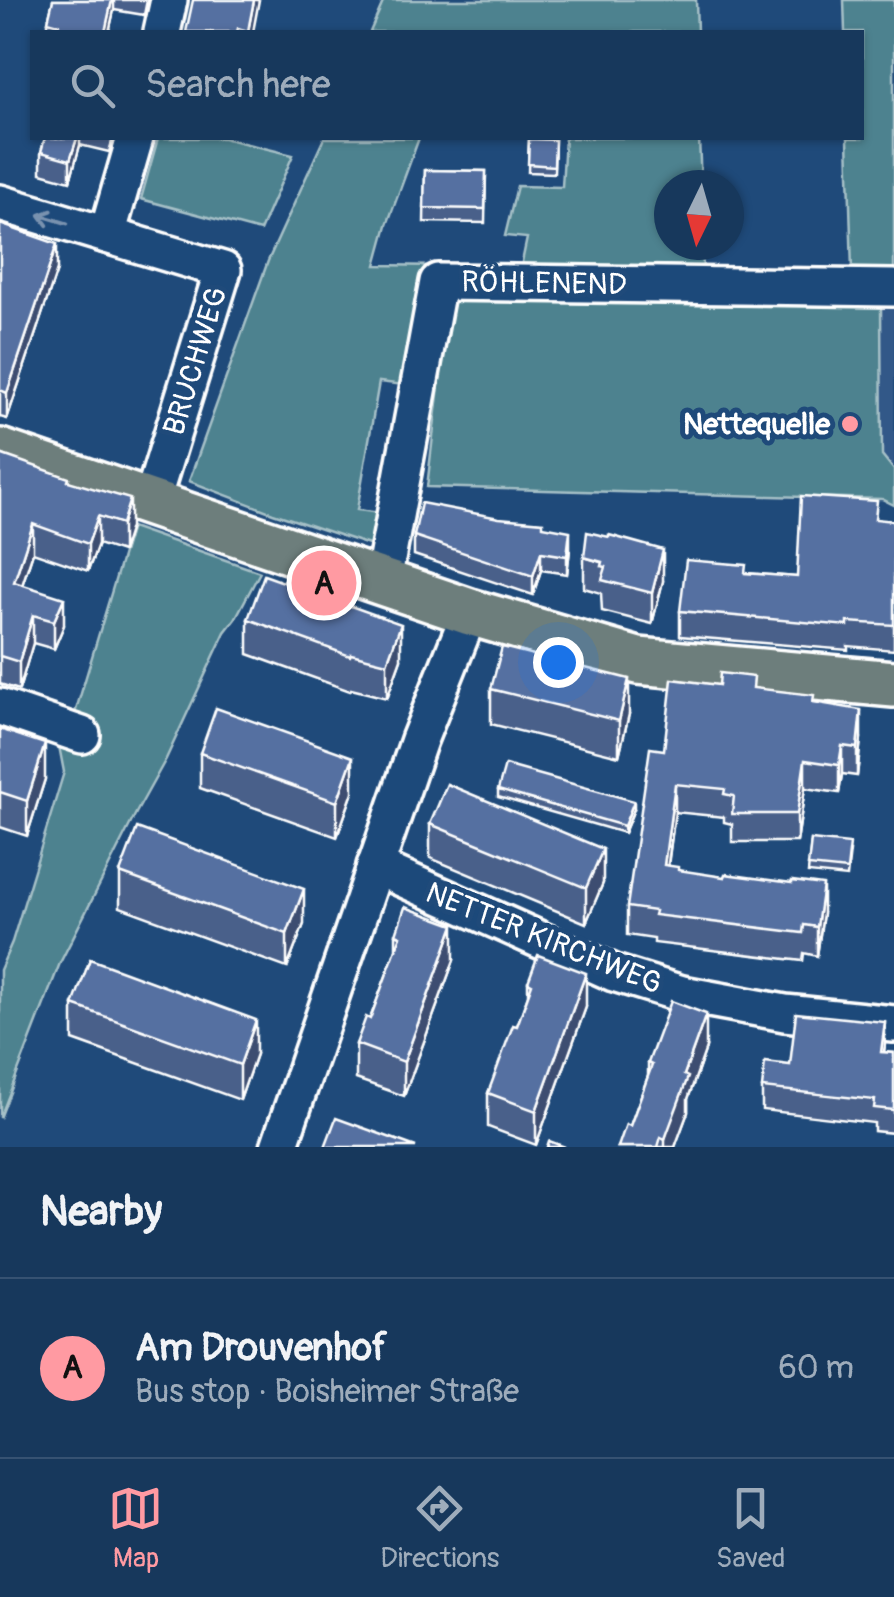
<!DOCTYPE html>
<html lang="en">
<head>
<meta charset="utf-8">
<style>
  :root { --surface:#17385c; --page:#244365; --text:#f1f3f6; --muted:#9eacbb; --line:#365272; --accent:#ff9aa2 }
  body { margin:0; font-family:Pangolin,sans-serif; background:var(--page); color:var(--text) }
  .compass { position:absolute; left:654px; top:170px; width:90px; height:90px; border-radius:50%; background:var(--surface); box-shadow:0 2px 8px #0004; rotate:185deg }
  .you { position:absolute; left:558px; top:662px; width:35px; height:35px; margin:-25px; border:8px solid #fff; border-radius:50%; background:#1a73e8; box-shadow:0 0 0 15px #1a73e833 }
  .badge { display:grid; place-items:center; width:65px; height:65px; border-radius:50%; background:var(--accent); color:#111; font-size:32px; font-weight:700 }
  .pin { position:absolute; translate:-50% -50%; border:5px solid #fff; box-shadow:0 2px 10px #0006 }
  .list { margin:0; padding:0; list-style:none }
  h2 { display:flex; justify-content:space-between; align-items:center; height:130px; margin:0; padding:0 40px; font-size:42px }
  h2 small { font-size:32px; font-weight:400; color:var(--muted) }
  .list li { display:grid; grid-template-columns:65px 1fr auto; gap:30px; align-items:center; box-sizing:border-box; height:180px; padding:0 40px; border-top:2px solid var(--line) }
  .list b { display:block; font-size:38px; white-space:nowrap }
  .list p { margin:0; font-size:32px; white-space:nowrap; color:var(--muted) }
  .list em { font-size:32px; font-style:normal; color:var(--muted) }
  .icon { flex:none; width:55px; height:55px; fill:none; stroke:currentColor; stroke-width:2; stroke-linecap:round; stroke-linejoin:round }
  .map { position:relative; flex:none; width:894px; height:1147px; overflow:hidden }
  .search { position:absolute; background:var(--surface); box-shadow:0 2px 8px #0004; left:30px; right:30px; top:30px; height:110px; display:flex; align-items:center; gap:25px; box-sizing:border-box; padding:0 35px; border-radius:0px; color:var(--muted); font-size:38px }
  .sheet { height:310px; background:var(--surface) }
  nav { display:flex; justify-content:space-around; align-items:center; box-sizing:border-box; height:140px; border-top:2px solid var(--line); background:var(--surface); font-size:28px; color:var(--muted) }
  nav a { display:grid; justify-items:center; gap:5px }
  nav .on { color:var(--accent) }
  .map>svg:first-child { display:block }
</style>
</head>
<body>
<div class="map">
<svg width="894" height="1147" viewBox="0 0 894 1147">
  <rect width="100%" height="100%" fill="#1f4a7a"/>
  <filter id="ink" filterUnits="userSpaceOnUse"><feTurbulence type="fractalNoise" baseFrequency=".01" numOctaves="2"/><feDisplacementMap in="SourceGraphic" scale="20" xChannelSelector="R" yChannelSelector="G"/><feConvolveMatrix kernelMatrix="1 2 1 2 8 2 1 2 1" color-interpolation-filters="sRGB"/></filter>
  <g filter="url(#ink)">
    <polygon fill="#335888" points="881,306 894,306 894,470 882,455"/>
    <g fill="#4d828f" stroke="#a6c0c7" stroke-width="2.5">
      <polygon points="384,0 696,0 697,32 370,32"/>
      <polygon points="844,0 894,0 894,271 852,271 848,138 862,138 862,32 845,32"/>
      <polygon points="158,138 223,138 293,155 260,231 141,199"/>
      <polygon points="324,138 419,138 387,225 376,265 443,266 404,385 379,382 357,510 381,513 375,547 273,513 189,481 268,261"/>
      <polygon points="565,138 699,138 701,185 669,185 669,245 702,245 703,269 521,267 527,238 505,236 517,186 562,187"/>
      <polygon points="449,301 881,306 882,455 894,470 894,505 882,499 427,487"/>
      <polygon points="131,527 260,572 235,619 225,632 166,759 136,813 60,963 0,1118 0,970 12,942 64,772 59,746 76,710"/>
    </g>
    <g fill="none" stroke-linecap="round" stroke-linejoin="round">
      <g stroke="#fff" stroke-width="42">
        <g id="minor">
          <polyline points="162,32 169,0"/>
          <polyline points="0,203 223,270 151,503"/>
          <polyline points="107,235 135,138"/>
          <polyline points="383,581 438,282 894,288"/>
          <polyline points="0,707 82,735"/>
          <polyline points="375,866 614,973 682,994 785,1013 894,1024"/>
          <polyline points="279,1147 419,740 470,612"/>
        </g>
      </g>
      <g stroke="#fff" stroke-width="52">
        <polyline id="major" points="0,452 470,612 638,661 894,684"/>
      </g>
      <use href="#minor" stroke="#1f4a7a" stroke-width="35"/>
      <use href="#major" stroke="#6d7e7c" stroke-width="45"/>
    </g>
    <g fill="#49608a" stroke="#fff" stroke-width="2.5">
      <polygon points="53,0 147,0 144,15 114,10 109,32 48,32 48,21"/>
      <polygon points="45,138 113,138 109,152 80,145 70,181 41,173 41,152"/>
      <polygon points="529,139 555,140 554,173 528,172"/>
      <polygon points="425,170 486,171 485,223 424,222"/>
      <polygon points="0,224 57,270 7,419 0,417"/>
      <polygon points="0,454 69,481 130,527 122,552 98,544 88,571 33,552 22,585 64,625 54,649 33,643 19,690 0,684"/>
      <polygon points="877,520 894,521 894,650 848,646 848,650 680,636 680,611 746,573 797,577"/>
      <polygon points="543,527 570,549 567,574 541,570 533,595 414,555 414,536"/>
      <polygon points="584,557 663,581 652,624 602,611 601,593 584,588"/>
      <polygon points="248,619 401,659 387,698 351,689 350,691 248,654"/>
      <polygon points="754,688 814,702 861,738 857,776 842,774 839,793 805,788 797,842 732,842 732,824 724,822 724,817 675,812 668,866 678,870 823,913 817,956 804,953 803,961 654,943 654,939 627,935 627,907 664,750"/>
      <polygon points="491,689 629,714 619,756 491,724"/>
      <polygon points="0,729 45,779 27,836 0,827"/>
      <polygon points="200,753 353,792 337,837 200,788"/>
      <polygon points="498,790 634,809 624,833 498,797"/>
      <polygon points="430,824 603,883 586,923 430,858"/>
      <polygon points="811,840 850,851 847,877 808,873"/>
      <polygon points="120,873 304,924 287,968 120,907"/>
      <polygon points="396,934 454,960 404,1096 356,1079 356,1044 370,1019 396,949"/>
      <polygon points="528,982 586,1007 536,1145 488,1127 488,1093 517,1026 528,995"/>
      <polygon points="73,1005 256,1054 240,1100 73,1040"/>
      <polygon points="885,1044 884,1052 894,1053 894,1133 874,1131 874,1123 762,1110 762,1088 790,1065"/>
      <polygon points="706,1048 688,1099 688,1112 675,1147 618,1147 630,1126 648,1076 648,1063"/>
    </g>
    <g fill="#3c4e71" stroke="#fff" stroke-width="2.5">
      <polygon points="112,0 114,0 114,10 109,32 105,32"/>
      <polygon points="254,0 259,0 253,32 248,32"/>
      <polygon points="77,138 80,138 80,145 70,181 70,160"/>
      <polygon points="57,244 57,270 7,419 7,393"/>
      <polygon points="130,499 130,527 122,552 122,524"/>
      <polygon points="98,516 98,544 88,571 88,544"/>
      <polygon points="33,524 33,552 14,610 14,582"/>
      <polygon points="570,531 570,549 567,574 567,556"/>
      <polygon points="663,550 663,581 652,624 652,593"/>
      <polygon points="541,552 541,570 533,595 533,576"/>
      <polygon points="64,598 64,625 54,649 54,621"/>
      <polygon points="33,615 33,643 19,690 19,662"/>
      <polygon points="401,624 401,659 387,698 387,663"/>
      <polygon points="629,679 629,714 619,756 619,721"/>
      <polygon points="861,710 861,738 857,776 857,748"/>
      <polygon points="45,744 45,779 27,836 27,801"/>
      <polygon points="842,746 842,774 839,793 839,765"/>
      <polygon points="353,757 353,792 337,837 337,802"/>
      <polygon points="805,760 805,788 797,842 797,814"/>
      <polygon points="675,784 675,812 664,893 664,865"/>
      <polygon points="634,801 634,809 624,833 624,826"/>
      <polygon points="603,849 603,883 586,923 586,888"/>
      <polygon points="823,885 823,913 817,956 817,927"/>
      <polygon points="304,889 304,924 287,968 287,934"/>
      <polygon points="454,925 454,960 404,1096 404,1062"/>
      <polygon points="586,973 586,1007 536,1145 536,1111"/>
      <polygon points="706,1014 706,1048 688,1099 688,1112 675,1147 665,1147 665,1139 684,1075"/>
      <polygon points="256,1020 256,1054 240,1100 240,1065"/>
      <polygon points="885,1022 885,1044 881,1075 881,1052"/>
    </g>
    <g fill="#5570a1" stroke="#fff" stroke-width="2.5">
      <polygon points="53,0 112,0 105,32 56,32 59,24 48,21"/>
      <polygon points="193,0 254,0 248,31 238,28 237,32 186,32"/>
      <polygon points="45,138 77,138 70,160 41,152"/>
      <polygon points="529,139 555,140 554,166 528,164"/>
      <polygon points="425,170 486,171 485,209 424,208"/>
      <polygon points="0,224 57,244 7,393 0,390"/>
      <polygon points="0,454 69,478 68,481 130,499 122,524 98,516 88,544 33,524 14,582 64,598 54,621 33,615 19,662 0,656"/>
      <polygon points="801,496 877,501 875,519 894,521 894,625 848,622 848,626 680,611 686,560 746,565 745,573 797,577"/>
      <polygon points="421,503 499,518 543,522 543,526 570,531 567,556 541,552 533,576 414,536"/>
      <polygon points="587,532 609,537 609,535 663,550 652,593 602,580 606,567 601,566 602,562 584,557"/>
      <polygon points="264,575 401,624 387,663 351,654 350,656 248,619"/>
      <polygon points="502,647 629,679 619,721 491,689"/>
      <polygon points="720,673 754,677 753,688 814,695 813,702 861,710 857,748 842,746 839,765 805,760 797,814 732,814 734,796 724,794 725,789 675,784 664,865 678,867 678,870 724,877 725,874 792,883 792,881 823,885 817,927 804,925 803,933 654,915 655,911 627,907 650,748 664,750 672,679 719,685"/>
      <polygon points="216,708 353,757 337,802 200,753"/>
      <polygon points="0,729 45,744 27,801 0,792"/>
      <polygon points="505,765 634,801 624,826 498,790"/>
      <polygon points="447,784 603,849 586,888 430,824"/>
      <polygon points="137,828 304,889 287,934 120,873"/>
      <polygon points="811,840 850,844 847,870 808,866"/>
      <polygon points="405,907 454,925 404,1062 356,1044 366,1017 370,1019 401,936 396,934"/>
      <polygon points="538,955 586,973 536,1111 488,1093 513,1025 517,1026 532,984 528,982"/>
      <polygon points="90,959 256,1020 240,1065 73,1005"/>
      <polygon points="671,1001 706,1014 684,1075 688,1077 665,1139 661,1137 658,1147 618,1147 626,1124 630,1126 652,1065 648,1063"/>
      <polygon points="796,1013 885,1022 881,1052 894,1053 894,1110 874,1108 875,1100 762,1088 765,1062 790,1065"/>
      <polygon points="336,1118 416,1147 325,1147"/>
      <polygon points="549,1141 565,1147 547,1147"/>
    </g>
    <defs><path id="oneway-shaft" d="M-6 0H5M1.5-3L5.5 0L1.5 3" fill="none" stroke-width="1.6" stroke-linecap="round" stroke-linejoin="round" transform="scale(2.5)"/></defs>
    <use stroke="#7992af" href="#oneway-shaft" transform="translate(53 219) rotate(-163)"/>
  </g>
  <circle fill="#ff9aa2" stroke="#1f4a7a" stroke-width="4" cx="850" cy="424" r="10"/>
  <g text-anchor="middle" stroke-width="10" stroke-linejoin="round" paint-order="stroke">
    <g font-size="30" fill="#fff" stroke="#1f4a7a">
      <text transform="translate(544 283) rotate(1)" y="10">RÖHLENEND</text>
      <text transform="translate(195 361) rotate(-73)" y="10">BRUCHWEG</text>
      <text transform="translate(544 938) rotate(22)" y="10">NETTER KIRCHWEG</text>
    </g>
    <g font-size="30" font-weight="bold" fill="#fff" stroke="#1f4a7a" text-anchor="end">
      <text x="830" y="434">Nettequelle</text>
    </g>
  </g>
</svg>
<svg class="compass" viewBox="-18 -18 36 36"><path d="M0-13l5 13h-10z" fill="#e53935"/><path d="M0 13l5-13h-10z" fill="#9eacbb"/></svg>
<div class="you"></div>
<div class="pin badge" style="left:324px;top:583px">A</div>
<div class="search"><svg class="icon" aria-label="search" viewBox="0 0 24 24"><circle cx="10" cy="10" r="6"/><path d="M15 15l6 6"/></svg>Search here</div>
</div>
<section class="sheet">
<h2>Nearby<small></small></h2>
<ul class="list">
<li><span class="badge">A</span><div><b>Am Drouvenhof</b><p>Bus stop · Boisheimer Straße</p></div><em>60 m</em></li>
</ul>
</section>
<nav>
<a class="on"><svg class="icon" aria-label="map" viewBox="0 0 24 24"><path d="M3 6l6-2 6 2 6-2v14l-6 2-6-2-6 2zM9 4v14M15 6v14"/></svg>Map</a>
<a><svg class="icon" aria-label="directions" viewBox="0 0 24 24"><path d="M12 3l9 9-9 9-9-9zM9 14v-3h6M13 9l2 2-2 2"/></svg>Directions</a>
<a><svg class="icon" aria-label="saved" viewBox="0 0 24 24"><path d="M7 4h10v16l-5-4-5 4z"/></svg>Saved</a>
</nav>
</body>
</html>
